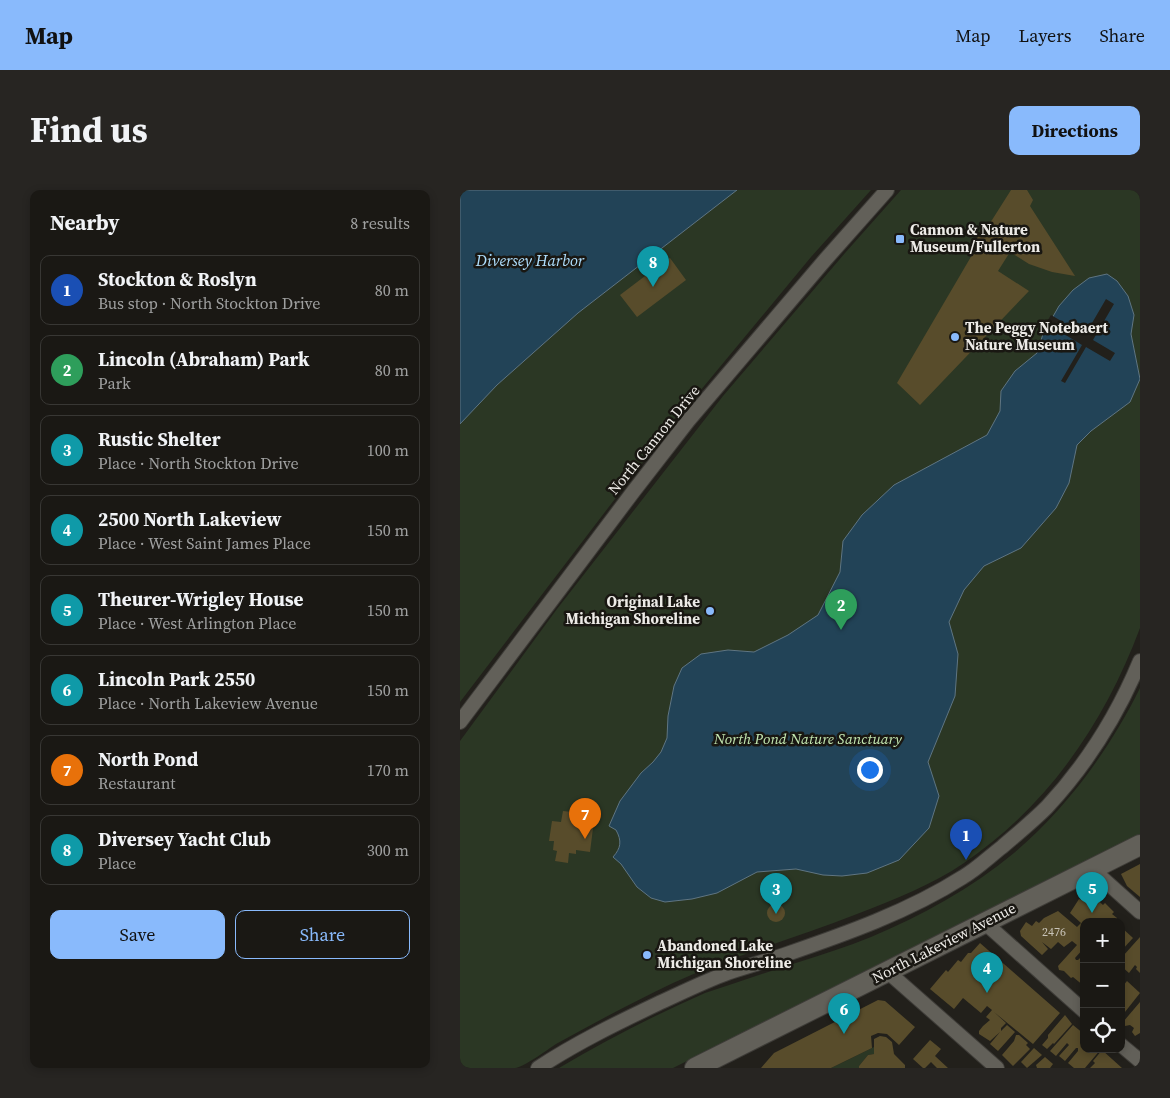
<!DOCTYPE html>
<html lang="en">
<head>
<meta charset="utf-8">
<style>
  :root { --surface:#1a1814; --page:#272522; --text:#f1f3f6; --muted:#9fa0a0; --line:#383734; --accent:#89bafc }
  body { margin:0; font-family:"Source Serif 4",serif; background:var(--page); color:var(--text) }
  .controls { position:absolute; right:15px; bottom:15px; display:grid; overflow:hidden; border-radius:10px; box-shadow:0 2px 8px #0003 }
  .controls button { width:45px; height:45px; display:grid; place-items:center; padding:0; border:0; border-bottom:1px solid var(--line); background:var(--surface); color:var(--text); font:25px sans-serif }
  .you { position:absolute; left:409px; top:579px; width:18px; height:18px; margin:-12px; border:4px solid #fff; border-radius:50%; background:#1a73e8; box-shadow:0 0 0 8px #1a73e833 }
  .badge { display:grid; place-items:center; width:32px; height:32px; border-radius:50%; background:var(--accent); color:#fff; font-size:16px; font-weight:700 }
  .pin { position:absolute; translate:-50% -41px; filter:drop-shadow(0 1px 2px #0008) }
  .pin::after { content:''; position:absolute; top:26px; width:18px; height:15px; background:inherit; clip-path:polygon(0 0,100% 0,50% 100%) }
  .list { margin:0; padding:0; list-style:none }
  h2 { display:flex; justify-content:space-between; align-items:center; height:65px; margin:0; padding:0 20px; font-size:21px }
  h2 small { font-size:16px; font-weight:400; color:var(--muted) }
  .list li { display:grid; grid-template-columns:32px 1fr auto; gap:15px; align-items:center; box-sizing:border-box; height:70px; margin:0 10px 10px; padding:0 10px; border:1px solid var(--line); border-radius:10px }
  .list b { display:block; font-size:19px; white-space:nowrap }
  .list p { margin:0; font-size:16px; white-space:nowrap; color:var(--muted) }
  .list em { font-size:16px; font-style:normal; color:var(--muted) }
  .actions { display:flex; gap:10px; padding:15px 20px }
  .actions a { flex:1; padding:11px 0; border:1px solid var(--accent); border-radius:10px; text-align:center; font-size:18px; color:var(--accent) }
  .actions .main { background:var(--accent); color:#111 }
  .icon { flex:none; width:28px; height:28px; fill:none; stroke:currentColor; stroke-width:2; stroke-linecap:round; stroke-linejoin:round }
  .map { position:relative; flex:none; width:680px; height:878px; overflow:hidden; border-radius:10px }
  header { display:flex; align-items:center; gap:30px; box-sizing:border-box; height:70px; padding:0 25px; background:var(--accent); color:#111 }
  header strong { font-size:24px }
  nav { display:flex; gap:28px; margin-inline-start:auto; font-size:18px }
  .intro { display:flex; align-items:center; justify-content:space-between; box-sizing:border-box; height:120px; padding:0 30px }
  h1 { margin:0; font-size:35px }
  .button { padding:12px 22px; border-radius:10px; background:var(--accent); color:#111; font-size:18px; font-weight:700 }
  main { display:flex; gap:30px; padding:0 30px }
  aside { flex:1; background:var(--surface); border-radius:10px; box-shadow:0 2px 8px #0003 }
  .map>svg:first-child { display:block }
</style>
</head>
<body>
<header>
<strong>Map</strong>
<nav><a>Map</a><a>Layers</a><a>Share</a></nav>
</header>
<div class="intro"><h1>Find us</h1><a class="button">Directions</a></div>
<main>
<aside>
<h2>Nearby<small>8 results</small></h2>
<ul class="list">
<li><span class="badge" style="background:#1a4fb4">1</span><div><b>Stockton &amp; Roslyn</b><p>Bus stop · North Stockton Drive</p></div><em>80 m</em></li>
<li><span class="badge" style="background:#2e9e5b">2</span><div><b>Lincoln (Abraham) Park</b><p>Park</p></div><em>80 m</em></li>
<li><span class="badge" style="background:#0f9aa8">3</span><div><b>Rustic Shelter</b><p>Place · North Stockton Drive</p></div><em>100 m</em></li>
<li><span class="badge" style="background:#0f9aa8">4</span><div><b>2500 North Lakeview</b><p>Place · West Saint James Place</p></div><em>150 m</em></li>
<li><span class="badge" style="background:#0f9aa8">5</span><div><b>Theurer-Wrigley House</b><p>Place · West Arlington Place</p></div><em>150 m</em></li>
<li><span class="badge" style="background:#0f9aa8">6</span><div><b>Lincoln Park 2550</b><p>Place · North Lakeview Avenue</p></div><em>150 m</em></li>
<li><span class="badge" style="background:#e8710a">7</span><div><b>North Pond</b><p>Restaurant</p></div><em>170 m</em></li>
<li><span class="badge" style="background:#0f9aa8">8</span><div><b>Diversey Yacht Club</b><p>Place</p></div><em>300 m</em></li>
</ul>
<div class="actions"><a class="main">Save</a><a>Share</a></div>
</aside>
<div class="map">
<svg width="680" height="878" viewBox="0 0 680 878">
  <rect width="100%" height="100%" fill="#22201b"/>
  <g fill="#2b3724">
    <polygon points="0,0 411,0 351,67 206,242 0,512"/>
    <path d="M 441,0 L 680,0 L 680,438 C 645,532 588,616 504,673 C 472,695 433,710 397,724 C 336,748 272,766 213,793 C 173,812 134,833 96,854 C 87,860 64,877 55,878 C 40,878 16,878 0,878 L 0,551 L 97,419 L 263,206 L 385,63 Z"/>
    <path d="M 680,498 L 680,644 L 213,878 L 99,878 C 146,850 195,825 245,803 C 276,793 307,782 339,772 C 363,764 387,757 411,747 C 461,726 512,698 554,663 C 607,618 650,559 680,498 Z"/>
    <polygon points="414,857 414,864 408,865 399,876 399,878 371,878"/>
  </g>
  <g fill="#224357" stroke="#5f7582">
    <polygon points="0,0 277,0 118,123 37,195 0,234"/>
    <path d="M 647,84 L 657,91 L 668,106 L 674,125 L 671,144 L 680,189 L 670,212 L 631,241 L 617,255 L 609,293 L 596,318 L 561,358 L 524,376 L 504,400 L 489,432 L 498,464 L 495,506 L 468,572 L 479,606 L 469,638 L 439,670 L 407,683 L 382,686 L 363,685 L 336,679 L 297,682 L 257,703 L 232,709 L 205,712 L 191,708 L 177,697 L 161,674 L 153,667 C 161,658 162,651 156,640 L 149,636 L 160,611 L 181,583 L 193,572 L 201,562 L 207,548 L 208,526 L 214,496 L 222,478 L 241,464 L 268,460 L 294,462 L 328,445 L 358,425 L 380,382 L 383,351 L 402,325 L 434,295 L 527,245 L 540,221 L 541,201 L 555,181 L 577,163 L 583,144 L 599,116 L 613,100 L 629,88 Z"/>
  </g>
  <polygon fill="#22201b" points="646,109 654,114 633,150 655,163 650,171 626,157 605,193 601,191 622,155 586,133 591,125 625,145"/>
  <g fill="#584c2b">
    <polygon points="551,0 567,0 573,10 570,16 615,86 592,82 569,74 550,62 538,81 569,101 460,215 437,193 512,65 506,61 532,30"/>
    <polygon points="203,64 208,69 210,68 226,90 177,127 160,105 189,83 185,78"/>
    <polygon points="103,621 112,622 111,630 120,632 120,635 133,638 130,662 116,660 116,664 109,663 108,673 95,671 97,661 93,660 94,651 89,651 92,631 101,632"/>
    <polygon points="680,674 680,707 667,696 661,684"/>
    <polygon points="629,702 643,715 645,713 654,722 652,724 657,728 655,732 624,732 624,758 615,768 616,770 618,770 624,764 624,796 613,787 611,788 604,781 599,780 598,776 617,755 612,751 604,757 598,752 591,759 582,752 588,759 582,765 561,746 560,741 566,732 572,736 576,731 579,733 584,728 598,721 617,737 621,733 610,723 619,709 621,710"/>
    <circle cx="316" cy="723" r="9"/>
    <polygon points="661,737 673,748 661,761"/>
    <polygon points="680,747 680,783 676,779 677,777 675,775 669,783 661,776 661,765 663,766"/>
    <polygon points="520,753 600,823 573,854 534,822 546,833 541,838 541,841 547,835 555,842 538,861 530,854 540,842 530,851 519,844 519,841 523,836 530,830 526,827 532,820 527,816 521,823 503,808 494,819 470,799 486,780 488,782 498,770 501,772 508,763 511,763"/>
    <polygon points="667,791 680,803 661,827 661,798"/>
    <polygon points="418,810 425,811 455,837 439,855 427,844 418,843 411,846 412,858 371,878 301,878 314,863"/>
    <polygon points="680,812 680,843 675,846 672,842 674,838 670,835 665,836 663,832"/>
    <polygon points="605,825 612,834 594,854 593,853 587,859 582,855 588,848 588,845"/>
    <polygon points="613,835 624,844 624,859 641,859 625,878 614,878 608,873 618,861 618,858 616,858 605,871 599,866 609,855 607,853 596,866 590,861"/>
    <polygon points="556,845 559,845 568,853 566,855 570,859 553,876 542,865 554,851"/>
    <polygon points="420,846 426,847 432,852 434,864 445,875 445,878 399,878 399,876 408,865 414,864 414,849"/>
    <polygon points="470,850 481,859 475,866 488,878 477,878 471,872 465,878 463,878 453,869"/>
    <polygon points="574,858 582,865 567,878 561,872"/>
    <polygon points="642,860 662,878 630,878 635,873 633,871"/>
    <polygon points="585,867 593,874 590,878 577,878 576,875"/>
  </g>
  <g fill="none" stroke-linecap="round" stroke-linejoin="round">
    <g stroke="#3e3c38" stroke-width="16">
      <g id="street">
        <polyline points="0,532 173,302 228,231 365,70 427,0"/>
        <polyline points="632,679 680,722"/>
        <polyline points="524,732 624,821"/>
        <polyline points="428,782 537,878"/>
        <polyline points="661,855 680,871"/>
        <path d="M 78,878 C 116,853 157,833 197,814 C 221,803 245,791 270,782 C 288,776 306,771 324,765 C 385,744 448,722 503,687 C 517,679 529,667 542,657 C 557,644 573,631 587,617 C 626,575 658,524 680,471"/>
      </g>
    </g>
    <g stroke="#3e3c38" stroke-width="22">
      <polyline id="secondary" points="235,878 680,655"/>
    </g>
    <use href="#street" stroke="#626059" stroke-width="14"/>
    <use href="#secondary" stroke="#626059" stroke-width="20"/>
  </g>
  <g fill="#89bafc" stroke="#191712" stroke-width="2">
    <rect x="435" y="44" width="10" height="10" rx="2.5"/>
    <circle cx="495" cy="147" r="5"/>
    <circle cx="250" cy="421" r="5"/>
    <circle cx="187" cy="765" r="5"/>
  </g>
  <g text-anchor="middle" stroke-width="5" stroke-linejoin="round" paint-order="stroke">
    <g font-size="12" fill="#c8c3b8">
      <text x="594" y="746">2476</text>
    </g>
    <g font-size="15" font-weight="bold" fill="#edebe7" stroke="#191712" text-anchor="start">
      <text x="450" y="45">Cannon &amp; Nature<tspan x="450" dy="17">Museum/Fullerton</tspan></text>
      <text x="505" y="143">The Peggy Notebaert<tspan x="505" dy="17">Nature Museum</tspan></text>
      <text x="240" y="417" text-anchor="end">Original Lake<tspan x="240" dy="17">Michigan Shoreline</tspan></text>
      <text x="197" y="761">Abandoned Lake<tspan x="197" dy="17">Michigan Shoreline</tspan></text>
    </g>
    <g font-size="15" fill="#edebe7" stroke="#191712">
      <text transform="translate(194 250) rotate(-51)" y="5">North Cannon Drive</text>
      <text transform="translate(484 753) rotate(-27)" y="5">North Lakeview Avenue</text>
    </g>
    <g font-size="15" font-style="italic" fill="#c3e7b1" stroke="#191712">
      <text x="348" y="554">North Pond Nature Sanctuary</text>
    </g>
    <g font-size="16" font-style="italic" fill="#afdffe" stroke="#191712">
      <text x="70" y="76">Diversey Harbor</text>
    </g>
  </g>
</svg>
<div class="controls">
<button>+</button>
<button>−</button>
<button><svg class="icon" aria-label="locate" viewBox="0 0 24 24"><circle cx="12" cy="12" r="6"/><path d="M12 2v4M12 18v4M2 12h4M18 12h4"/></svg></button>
</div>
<div class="you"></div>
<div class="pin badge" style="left:506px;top:670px;background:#1a4fb4">1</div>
<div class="pin badge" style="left:381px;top:440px;background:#2e9e5b">2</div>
<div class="pin badge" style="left:316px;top:724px;background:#0f9aa8">3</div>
<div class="pin badge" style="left:527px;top:803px;background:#0f9aa8">4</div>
<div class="pin badge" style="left:632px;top:723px;background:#0f9aa8">5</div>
<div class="pin badge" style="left:384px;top:844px;background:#0f9aa8">6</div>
<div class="pin badge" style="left:125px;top:649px;background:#e8710a">7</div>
<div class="pin badge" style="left:193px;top:97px;background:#0f9aa8">8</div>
</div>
</main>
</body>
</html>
